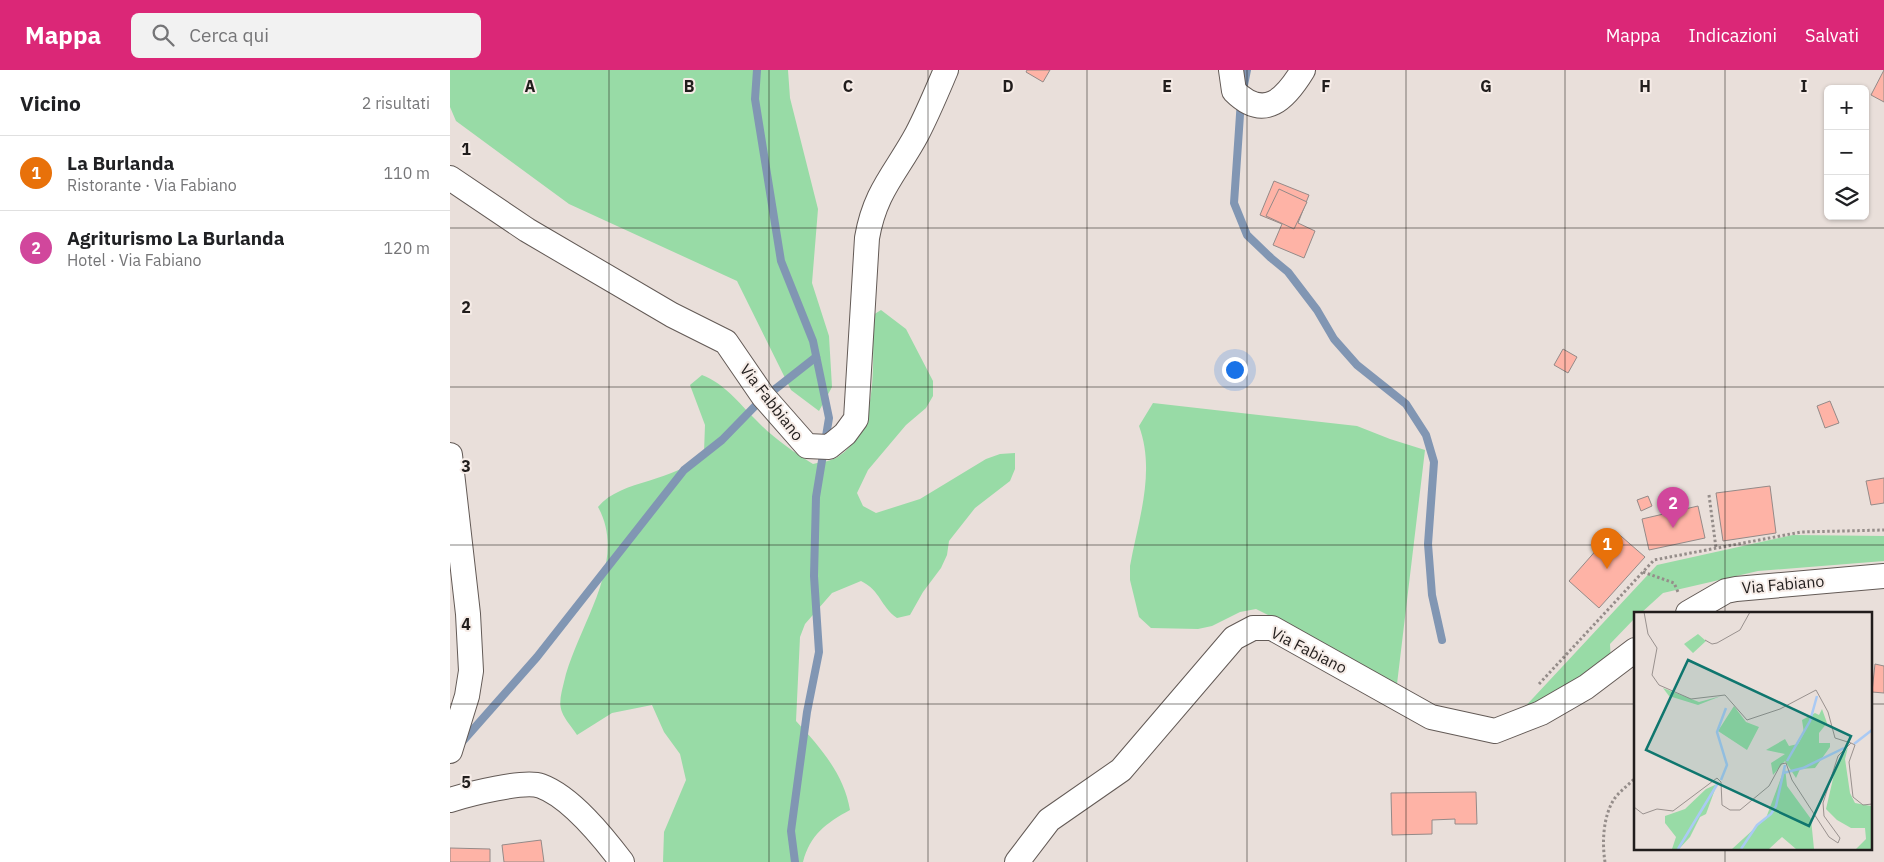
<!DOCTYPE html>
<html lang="it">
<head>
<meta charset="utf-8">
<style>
  :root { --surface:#fff; --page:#f2f2f2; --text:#202124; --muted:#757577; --line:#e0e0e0; --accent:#db2777 }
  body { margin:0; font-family:"IBM Plex Sans",sans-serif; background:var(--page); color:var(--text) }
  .controls { position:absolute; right:15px; top:15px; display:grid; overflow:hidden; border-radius:8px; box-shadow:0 1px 4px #0004 }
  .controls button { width:45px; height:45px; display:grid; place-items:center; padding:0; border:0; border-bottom:1px solid var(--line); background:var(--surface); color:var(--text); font:25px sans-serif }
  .you { position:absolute; left:784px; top:299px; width:18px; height:18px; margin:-12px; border:4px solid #fff; border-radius:50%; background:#1a73e8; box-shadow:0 0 0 8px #1a73e833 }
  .badge { display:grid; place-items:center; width:32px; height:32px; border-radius:50%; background:var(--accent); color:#fff; font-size:16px; font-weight:700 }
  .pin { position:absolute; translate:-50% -41px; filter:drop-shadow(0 1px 2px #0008) }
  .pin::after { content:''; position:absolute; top:26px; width:18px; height:15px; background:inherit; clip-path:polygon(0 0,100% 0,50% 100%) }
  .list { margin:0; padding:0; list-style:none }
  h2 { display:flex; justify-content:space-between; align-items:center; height:65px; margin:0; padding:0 20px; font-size:21px }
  h2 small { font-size:16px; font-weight:400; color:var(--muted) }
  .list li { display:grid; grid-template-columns:32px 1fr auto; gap:15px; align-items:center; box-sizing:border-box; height:75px; padding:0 20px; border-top:1px solid var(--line) }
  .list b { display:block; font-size:19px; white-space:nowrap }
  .list p { margin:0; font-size:16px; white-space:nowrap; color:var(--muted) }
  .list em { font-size:16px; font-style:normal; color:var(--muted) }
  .icon { flex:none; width:28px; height:28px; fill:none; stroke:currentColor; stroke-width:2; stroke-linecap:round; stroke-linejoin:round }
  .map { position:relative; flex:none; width:1434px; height:792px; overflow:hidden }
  header { display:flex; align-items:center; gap:30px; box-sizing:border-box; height:70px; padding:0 25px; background:var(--accent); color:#fff }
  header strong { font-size:24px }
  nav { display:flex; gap:28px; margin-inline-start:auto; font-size:18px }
  .search { width:350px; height:45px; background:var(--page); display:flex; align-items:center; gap:12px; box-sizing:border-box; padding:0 18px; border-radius:8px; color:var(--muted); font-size:19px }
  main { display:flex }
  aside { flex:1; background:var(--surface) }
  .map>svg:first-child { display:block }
</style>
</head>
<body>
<header>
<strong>Mappa</strong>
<div class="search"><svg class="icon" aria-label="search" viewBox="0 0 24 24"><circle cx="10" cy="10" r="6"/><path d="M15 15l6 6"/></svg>Cerca qui</div>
<nav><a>Mappa</a><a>Indicazioni</a><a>Salvati</a></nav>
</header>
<main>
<aside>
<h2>Vicino<small>2 risultati</small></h2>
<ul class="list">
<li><span class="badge" style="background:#e8710a">1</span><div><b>La Burlanda</b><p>Ristorante · Via Fabiano</p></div><em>110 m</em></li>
<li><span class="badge" style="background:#d1479c">2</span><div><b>Agriturismo La Burlanda</b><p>Hotel · Via Fabiano</p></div><em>120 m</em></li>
</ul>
</aside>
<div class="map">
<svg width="1434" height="792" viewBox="0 0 1434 792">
  <rect width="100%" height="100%" fill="#e9dfda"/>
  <g fill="#98dba6">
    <polygon points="0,0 338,0 340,28 368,139 362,213 379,266 382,317 369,341 341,320 287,211 119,134 6,51 0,37"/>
    <path d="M 431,240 L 456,259 L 483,311 L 483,326 L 476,338 L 456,355 L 418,400 L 407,423 L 413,436 L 426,443 L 470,429 L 536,389 L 550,384 L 565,383 L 565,399 L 560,411 L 525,438 L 499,471 L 497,485 L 491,498 L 473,522 L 460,545 L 447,548 C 430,536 431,521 411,511 L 382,523 L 355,554 L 350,567 L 346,651 C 370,677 394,704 400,740 C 376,753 360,765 353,792 L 213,792 L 214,762 L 236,710 L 230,684 L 214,662 L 202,635 L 162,643 L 127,665 C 122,657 115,650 112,642 C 108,632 112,621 114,612 C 127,556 179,493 148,437 C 172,408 225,414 254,382 L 255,355 L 240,315 L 252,305 C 275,314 288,332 305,349 C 322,367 342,381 363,394 C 371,392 383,391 389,386 C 431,358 422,289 423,245 Z"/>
    <path d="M 703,333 L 907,356 L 940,369 L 975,380 L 947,614 L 854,563 L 806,539 L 790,542 L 762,556 L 748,559 L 701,558 L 689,547 L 680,510 L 680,496 C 688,451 706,402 689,356 Z"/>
    <polygon points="1343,465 1434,466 1434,491 1308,501 1213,523 1191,543 1185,543 1185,548 1160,574 1161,592 1072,640 1207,495"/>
  </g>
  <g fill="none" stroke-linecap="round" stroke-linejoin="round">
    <g stroke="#8196b3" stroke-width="8">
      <polyline points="307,0 305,29 331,191 363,271 379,348 366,427 364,506 369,582 357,642 341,761 345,792"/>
      <polyline points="797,0 791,30 784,133 797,165 821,188 838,202 867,240 884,269 907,295 956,334 976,365 984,392 978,474 982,525 992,570"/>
      <polyline points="12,672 87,587 234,400 272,370 310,331 366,287"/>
    </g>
  </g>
  <g fill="#feb3a6" stroke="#948a88">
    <polygon points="577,0 600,0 593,12 576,2"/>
    <polygon points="1434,0 1434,32 1421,25"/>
    <polygon points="824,111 859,125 848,153 865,161 854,188 823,175 832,154 810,145"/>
    <polygon points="829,119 857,132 844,159 816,146"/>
    <polygon points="1113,279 1127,287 1118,303 1104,295"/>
    <polygon points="1380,331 1389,353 1375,358 1367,336"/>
    <polygon points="1434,408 1434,433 1421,435 1416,411"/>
    <polygon points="1320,416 1326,463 1273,471 1266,423"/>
    <polygon points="1198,426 1202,436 1191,441 1187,430"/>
    <polygon points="1248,436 1255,468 1199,480 1192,449"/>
    <polygon points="1164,460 1195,487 1149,538 1119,511"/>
    <polygon points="1425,594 1434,596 1434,623 1422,622"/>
    <polygon points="1026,722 1027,754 1005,754 1005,749 982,750 982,764 942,765 941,723"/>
    <polygon points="91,770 94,792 54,792 52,775"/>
    <polygon points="0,778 40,779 40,792 0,792"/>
  </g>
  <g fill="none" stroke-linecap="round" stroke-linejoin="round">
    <g stroke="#635a56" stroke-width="26">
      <g id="minor">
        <path d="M 781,0 L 784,21 C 815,52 836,28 853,0"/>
        <path d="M 0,108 L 77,160 L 222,245 L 276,272 L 313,326 L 357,376 L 379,377 L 395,364 L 406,349 L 417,168 C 425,121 446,103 467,64 C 478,43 487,21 496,0"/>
        <polyline points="0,385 18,544 21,601 17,626 0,681"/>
        <polyline points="1238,543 1276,521 1286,519 1434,506"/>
        <path d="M 0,730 C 19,724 74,710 91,716 C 121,727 153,767 172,792"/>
        <polyline points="567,792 599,750 671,700 784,568 803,558 822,558 981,647 1045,661 1091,643 1136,617 1185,580"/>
      </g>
    </g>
    <g stroke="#958d8a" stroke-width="3" stroke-dasharray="2.5 2.5" stroke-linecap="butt">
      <polyline points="1259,425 1266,478"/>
      <polyline points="1193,502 1224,513 1228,522"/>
      <polyline points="1089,614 1204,490 1351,462 1434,460"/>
      <path d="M 1155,792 C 1152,773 1153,748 1163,731 C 1168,722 1179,715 1185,708"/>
    </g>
    <use href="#minor" stroke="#fff" stroke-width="24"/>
  </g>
  <path fill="none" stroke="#211d1c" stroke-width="1" stroke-opacity="0.55" d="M 159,0 L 159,792M 319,0 L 319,792M 478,0 L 478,792M 637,0 L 637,792M 797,0 L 797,792M 956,0 L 956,792M 1115,0 L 1115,792M 1275,0 L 1275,543M 0,158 L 1434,158M 0,317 L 1434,317M 0,475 L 1434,475M 0,634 L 1185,634M 1420,634 L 1434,634M 1275,778 L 1275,792"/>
  <g text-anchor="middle" stroke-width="4" stroke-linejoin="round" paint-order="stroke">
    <g font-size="16" fill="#211d1c" stroke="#f6ece7">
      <text transform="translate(322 332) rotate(52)" y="6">Via Fabbiano</text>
      <text transform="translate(1333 514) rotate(-5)" y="6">Via Fabiano</text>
      <text transform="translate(859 580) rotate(27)" y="6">Via Fabiano</text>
    </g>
  </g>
  <g transform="translate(1184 542)">
    <rect width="238" height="238" fill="#e9dfda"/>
    <path d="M 64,22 L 72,29 L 59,41 L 50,32 ZM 29,76 L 65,90 L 87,84 L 64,93 L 35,84 ZM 100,94 L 112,110 L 125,115 L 113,138 L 84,119 ZM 188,97 L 193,111 L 185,121 L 185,131 L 196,131 L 196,135 L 181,156 L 166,157 L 162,166 L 151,149 L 139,163 L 137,151 L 151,142 L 132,138 L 151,127 L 155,134 L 164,132 L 170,121 L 168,108 L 181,101 L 185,103 ZM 214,135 L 211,147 L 216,181 L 221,191 L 237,194 L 237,237 L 222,237 L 232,227 L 231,216 L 217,216 L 203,208 L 192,197 L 201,158 ZM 151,155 L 153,174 L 177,207 L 180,237 L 162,237 L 148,225 L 135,237 L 98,237 L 132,206 ZM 83,172 L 72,202 L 66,205 L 56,225 L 45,237 L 38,237 L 42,225 L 31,211 L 31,204 L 51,197 L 72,177 Z" fill="#98dba6"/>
    <path fill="none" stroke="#aacaf4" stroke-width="2.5" d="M 220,132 L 238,118M 153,149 L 176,109 L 183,84M 149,161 L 169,156 L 210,136M 87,168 L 93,153 L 83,120 L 92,96M 44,237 L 84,171M 107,237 L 123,213 L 137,202 L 142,194 L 151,153"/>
    <path fill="none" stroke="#99918e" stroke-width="1" d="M 10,0 L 14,22 L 23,36 L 18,63 L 25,73 L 57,87 L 91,83 L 113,108 L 146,97 L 182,78 L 194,100 L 201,126 L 217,131M 71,28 L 78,32 L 83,31 L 106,18 L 116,0M 217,131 L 221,133 L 215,150 L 219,185 L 229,193 L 238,192M 0,195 L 9,202 L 23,197 L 39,199 L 83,166 L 87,170 L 88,193 L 96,198 L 106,198 L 135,174 L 147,152 L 152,151 L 158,168 L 195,225 L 204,231 L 206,226 L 190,204 L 189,191 L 204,144 L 217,131"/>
    <path fill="#0f766e" fill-opacity="0.15" stroke="#0f766e" stroke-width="2.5" d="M 54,48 L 217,124 L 175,214 L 12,138 Z"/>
    <rect width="238" height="238" fill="none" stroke="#211d1c" stroke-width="2.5"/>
  </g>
  <g font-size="16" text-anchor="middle" font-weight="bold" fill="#211d1c" stroke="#f6ece7" stroke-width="4" stroke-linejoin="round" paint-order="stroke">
    <text x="80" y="22">A</text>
    <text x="239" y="22">B</text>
    <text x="398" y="22">C</text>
    <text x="558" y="22">D</text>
    <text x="717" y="22">E</text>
    <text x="876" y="22">F</text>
    <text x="1036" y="22">G</text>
    <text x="1195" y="22">H</text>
    <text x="1354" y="22">I</text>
    <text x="16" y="85">1</text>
    <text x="16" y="243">2</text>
    <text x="16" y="402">3</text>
    <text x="16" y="560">4</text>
    <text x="16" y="718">5</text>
  </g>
</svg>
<div class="controls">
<button>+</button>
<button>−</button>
<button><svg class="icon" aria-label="layers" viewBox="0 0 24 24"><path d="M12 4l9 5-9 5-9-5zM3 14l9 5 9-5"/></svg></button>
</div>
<div class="you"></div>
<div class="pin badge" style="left:1157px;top:499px;background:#e8710a">1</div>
<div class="pin badge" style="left:1223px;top:458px;background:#d1479c">2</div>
</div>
</main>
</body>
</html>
